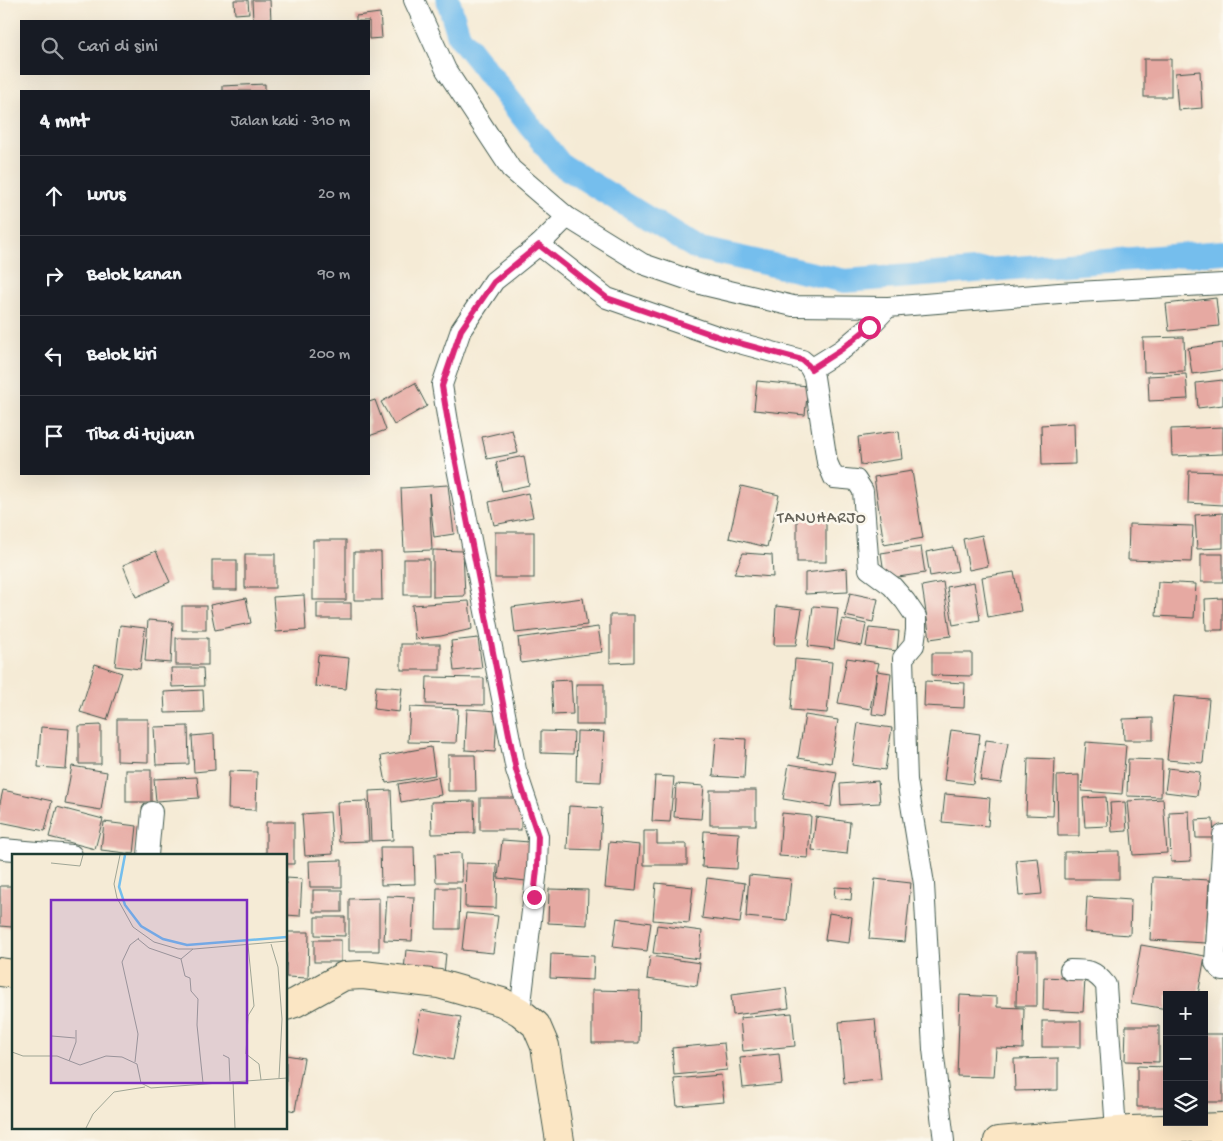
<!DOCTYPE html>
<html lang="id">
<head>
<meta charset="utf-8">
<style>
  :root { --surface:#171b24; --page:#242831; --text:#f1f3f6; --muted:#9ea1a6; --line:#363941 }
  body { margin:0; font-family:"Gochi Hand",sans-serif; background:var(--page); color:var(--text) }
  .controls { position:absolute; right:15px; bottom:15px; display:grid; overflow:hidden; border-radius:0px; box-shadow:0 5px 20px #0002 }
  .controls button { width:45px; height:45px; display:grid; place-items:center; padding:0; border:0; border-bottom:1px solid var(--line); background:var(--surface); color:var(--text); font:25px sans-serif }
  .stop { position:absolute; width:15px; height:15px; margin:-11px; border:4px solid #db2777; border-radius:50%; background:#fff }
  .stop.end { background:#db2777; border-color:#fff; box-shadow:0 1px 5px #0008 }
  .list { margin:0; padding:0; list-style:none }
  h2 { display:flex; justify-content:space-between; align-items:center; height:65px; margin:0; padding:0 20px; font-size:21px }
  h2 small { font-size:16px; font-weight:400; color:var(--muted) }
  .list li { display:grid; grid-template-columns:32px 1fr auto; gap:15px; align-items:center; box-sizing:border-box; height:80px; padding:0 20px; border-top:1px solid var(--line) }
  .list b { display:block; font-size:19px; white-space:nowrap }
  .list em { font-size:16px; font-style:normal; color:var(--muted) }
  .icon { flex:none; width:28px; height:28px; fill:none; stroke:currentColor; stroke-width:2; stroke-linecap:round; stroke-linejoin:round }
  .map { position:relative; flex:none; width:1223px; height:1141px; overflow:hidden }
  .search { position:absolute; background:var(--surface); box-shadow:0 5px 20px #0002; left:20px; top:20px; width:350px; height:55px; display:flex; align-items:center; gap:12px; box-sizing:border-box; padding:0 18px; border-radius:0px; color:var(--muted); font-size:19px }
  .panel { position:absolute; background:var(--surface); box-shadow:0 5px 20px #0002; left:20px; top:90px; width:350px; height:385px; border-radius:0px }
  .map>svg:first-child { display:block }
</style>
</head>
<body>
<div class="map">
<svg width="1223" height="1141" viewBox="0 0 1223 1141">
  <rect width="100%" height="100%" fill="#fbf7ec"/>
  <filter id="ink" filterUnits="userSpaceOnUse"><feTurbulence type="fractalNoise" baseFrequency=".02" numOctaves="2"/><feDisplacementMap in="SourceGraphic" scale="10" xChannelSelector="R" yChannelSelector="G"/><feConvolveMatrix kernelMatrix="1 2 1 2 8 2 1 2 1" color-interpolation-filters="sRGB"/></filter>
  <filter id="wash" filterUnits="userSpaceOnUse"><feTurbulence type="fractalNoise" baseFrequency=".0096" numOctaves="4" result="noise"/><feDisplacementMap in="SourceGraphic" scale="20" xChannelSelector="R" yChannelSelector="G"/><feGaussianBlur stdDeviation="1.12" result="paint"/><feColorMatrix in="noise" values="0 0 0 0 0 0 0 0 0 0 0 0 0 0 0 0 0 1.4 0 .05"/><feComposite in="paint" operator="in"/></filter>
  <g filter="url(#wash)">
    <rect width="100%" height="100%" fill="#f5ebd6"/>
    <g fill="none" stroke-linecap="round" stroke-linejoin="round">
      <polyline stroke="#74beed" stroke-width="24" points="448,0 459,36 560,164 696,248 845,281 1223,252"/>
    </g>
    <g id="blocks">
      <g fill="#e6a9a2">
        <polygon points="234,0 248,0 249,13 235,14"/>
        <polygon points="252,0 270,0 271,21 253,21"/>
        <polygon points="380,13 382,38 369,39 369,21 356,21 356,16"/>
        <rect x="1144" y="59" width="27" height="38"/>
        <polygon points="1200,71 1202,108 1178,110 1175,73"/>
        <polygon points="265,84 265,91 222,91 222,86"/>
        <polygon points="1216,298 1219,326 1169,331 1166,304"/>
        <polygon points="1184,337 1185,371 1144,372 1143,338"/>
        <polygon points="1223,343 1223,370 1192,374 1188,348"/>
        <polygon points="1186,374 1188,399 1149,401 1148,376"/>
        <polygon points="1223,380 1223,405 1198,408 1196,383"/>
        <polygon points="757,381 808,386 805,415 754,410"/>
        <polygon points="415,383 427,406 394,425 381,402"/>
        <polygon points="375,400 386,430 369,436 369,402"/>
        <polygon points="1074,423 1075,464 1042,465 1041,425"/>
        <polygon points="1223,427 1223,454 1172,456 1171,429"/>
        <polygon points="512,430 518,453 487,459 482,437"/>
        <polygon points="899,431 902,459 861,465 858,437"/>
        <polygon points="524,456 529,485 502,491 496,462"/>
        <polygon points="912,471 923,538 884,545 874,477"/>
        <polygon points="1189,471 1223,472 1223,505 1188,503"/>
        <polygon points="448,485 454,534 434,537 429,493 432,550 404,551 401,488"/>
        <polygon points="741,486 779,495 767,547 729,538"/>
        <polygon points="528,493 533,517 494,525 489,502"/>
        <polygon points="1223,513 1223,548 1197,549 1195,515"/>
        <rect x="797" y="518" width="29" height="44"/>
        <polygon points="1129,524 1193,526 1191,562 1128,560"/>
        <rect x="495" y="532" width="39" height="46"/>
        <polygon points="982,535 988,566 969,570 963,539"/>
        <rect x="313" y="540" width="33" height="60"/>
        <polygon points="921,547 925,573 885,579 881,553"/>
        <polygon points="953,547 958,571 930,576 926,552"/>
        <polygon points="433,550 463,551 465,596 433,597"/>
        <polygon points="156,551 170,582 136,597 123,565"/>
        <polygon points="354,552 381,552 382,600 354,600"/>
        <polygon points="743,553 772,555 773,577 734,574"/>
        <rect x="245" y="554" width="30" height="34"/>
        <rect x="1201" y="554" width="22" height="28"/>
        <rect x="404" y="559" width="25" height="36"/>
        <rect x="212" y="560" width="25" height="30"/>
        <polygon points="847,568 848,592 805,594 805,573"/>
        <polygon points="1014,572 1021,611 988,617 982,577"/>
        <polygon points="943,582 951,636 930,639 922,586"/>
        <polygon points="974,582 980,620 953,625 947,587"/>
        <polygon points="1158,582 1196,584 1194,618 1156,616"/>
        <polygon points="850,593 878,599 873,622 845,616"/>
        <polygon points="304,595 306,630 276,632 273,597"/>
        <polygon points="246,598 251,623 215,630 210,605"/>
        <polygon points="583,598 587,625 515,633 512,607"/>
        <polygon points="1223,598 1223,630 1206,630 1205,599"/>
        <polygon points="469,601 472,629 441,636 415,639 412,605"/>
        <rect x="317" y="603" width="34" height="16"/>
        <rect x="182" y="606" width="24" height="24"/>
        <polygon points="776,606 802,609 796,645 774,645"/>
        <polygon points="813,606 838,608 834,649 808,646"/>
        <polygon points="610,615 634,615 634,662 610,663"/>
        <polygon points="842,619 866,624 862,646 837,641"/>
        <polygon points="148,620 173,622 171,663 145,661"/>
        <polygon points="120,625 145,628 140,669 115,666"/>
        <polygon points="598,627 602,652 521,663 518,638"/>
        <polygon points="869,628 899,631 897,651 866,647"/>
        <rect x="176" y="638" width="32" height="27"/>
        <polygon points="478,638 482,668 454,671 451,641"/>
        <rect x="401" y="644" width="39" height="26"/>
        <polygon points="932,653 972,653 972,676 932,675"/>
        <polygon points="318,655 349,658 346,689 315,686"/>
        <polygon points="847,658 879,663 877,671 891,673 886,716 872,714 877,673 870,709 838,703"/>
        <polygon points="795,659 832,662 827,713 791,710"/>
        <polygon points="95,664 122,673 107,720 80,712"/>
        <polygon points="171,668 203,668 204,686 172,687"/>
        <polygon points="427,677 484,678 484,705 426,704"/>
        <polygon points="571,680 573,714 553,715 551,681"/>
        <polygon points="925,681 965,683 964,708 924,706"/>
        <rect x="576" y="684" width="28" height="41"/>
        <polygon points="376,686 402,688 399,712 374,709"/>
        <polygon points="203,690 204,712 165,713 164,692"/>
        <polygon points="1174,696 1209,699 1203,763 1167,760"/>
        <polygon points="410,707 458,709 456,743 408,742"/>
        <polygon points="467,709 497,711 495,752 465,750"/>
        <polygon points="805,715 838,720 831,763 798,758"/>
        <polygon points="1153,718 1153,740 1124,740 1123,719"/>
        <polygon points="117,719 148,719 148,762 117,761"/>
        <polygon points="858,723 892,728 885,770 852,765"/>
        <polygon points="101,725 101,764 79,764 79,726"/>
        <polygon points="188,726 189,764 156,765 154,727"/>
        <polygon points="41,727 69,729 66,769 38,767"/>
        <polygon points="951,730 980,734 973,784 944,780"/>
        <polygon points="541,731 574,732 573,754 541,753"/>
        <polygon points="577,731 604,732 601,782 576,781"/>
        <polygon points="214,734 215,770 194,772 192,736"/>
        <polygon points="716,737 746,739 744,778 713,776"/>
        <polygon points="986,740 1008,743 1001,783 980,780"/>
        <polygon points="1086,742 1126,745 1122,794 1082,791"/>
        <polygon points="431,747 435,775 386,783 381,756"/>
        <polygon points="448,755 475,755 476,791 448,791"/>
        <polygon points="1028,758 1055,759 1053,816 1026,815"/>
        <polygon points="1128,759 1162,760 1161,797 1127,796"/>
        <polygon points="789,764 837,772 831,807 783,799"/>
        <polygon points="72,766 107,772 101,810 65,804"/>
        <polygon points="1168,768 1200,772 1197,796 1165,792"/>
        <rect x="126" y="770" width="25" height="32"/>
        <polygon points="229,771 257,772 256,810 228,809"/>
        <polygon points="1079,775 1079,836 1058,836 1057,776"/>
        <polygon points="655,776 674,777 670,822 652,821"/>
        <polygon points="197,777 199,798 156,801 154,779"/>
        <polygon points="438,777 441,795 401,802 398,784"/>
        <polygon points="878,781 880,803 841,805 840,784"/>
        <polygon points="676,784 704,786 701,819 674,817"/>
        <polygon points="3,790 52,801 45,831 0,822 0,803"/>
        <polygon points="391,790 393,840 371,841 369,791"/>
        <rect x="710" y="790" width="46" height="35"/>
        <polygon points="945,794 990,798 988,826 942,822"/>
        <polygon points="1106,797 1108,826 1085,827 1083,798"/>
        <rect x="480" y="798" width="41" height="32"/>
        <polygon points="1163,799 1167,853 1133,855 1128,801"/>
        <polygon points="367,801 369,841 339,842 337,802"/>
        <polygon points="474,801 475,833 432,834 431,802"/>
        <polygon points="1125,802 1127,831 1112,832 1110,803"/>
        <polygon points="569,806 602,808 600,850 567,849"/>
        <polygon points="57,807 103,819 95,849 49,837"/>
        <polygon points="1189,811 1191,861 1171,862 1169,812"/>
        <polygon points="330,812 333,854 305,856 302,814"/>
        <polygon points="782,813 811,816 808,858 779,856"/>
        <polygon points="816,817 850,822 847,854 812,850"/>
        <polygon points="1213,819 1214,838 1196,838 1195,820"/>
        <polygon points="104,822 137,826 134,854 101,850"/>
        <polygon points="266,822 294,822 294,864 286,864 286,855 266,855"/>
        <polygon points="644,831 657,831 657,844 687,844 687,865 644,865"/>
        <polygon points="704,831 739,833 737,869 702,867"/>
        <polygon points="502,840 530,842 526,881 498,878"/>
        <polygon points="609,842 640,845 636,891 605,888"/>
        <polygon points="380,847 414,847 415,884 381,885"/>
        <polygon points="1119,851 1119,879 1064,879 1064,852"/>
        <polygon points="461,853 462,882 436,882 435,854"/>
        <polygon points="1038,858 1042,894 1019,896 1016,860"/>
        <polygon points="342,860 342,887 310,887 309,861"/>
        <polygon points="466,863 497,864 496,908 465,907"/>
        <polygon points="749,875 791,879 787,921 746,917"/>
        <polygon points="1153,877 1209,880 1206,943 1150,940"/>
        <polygon points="286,878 302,879 300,916 286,915"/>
        <polygon points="707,878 745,883 740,923 702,918"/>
        <polygon points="875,879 911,883 905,942 869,939"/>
        <polygon points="656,883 693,887 689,923 653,920"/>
        <polygon points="0,886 14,886 12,927 0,926"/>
        <polygon points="835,887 852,888 851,900 834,898"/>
        <polygon points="437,888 460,888 459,929 436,929"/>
        <polygon points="549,889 588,890 587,925 548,923"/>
        <rect x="313" y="890" width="29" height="22"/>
        <polygon points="387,896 414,897 412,941 384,940"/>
        <polygon points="1087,897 1131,900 1130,935 1085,932"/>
        <polygon points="379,898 379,951 349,951 349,899"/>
        <polygon points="466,913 498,916 493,953 462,950"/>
        <polygon points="829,913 852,917 849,943 825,940"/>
        <polygon points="315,917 345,917 345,936 315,935"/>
        <polygon points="617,918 651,923 647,951 613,947"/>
        <polygon points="657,925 702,931 699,959 653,953"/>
        <polygon points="287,932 309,932 308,978 286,977"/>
        <rect x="314" y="940" width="27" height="22"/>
        <polygon points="1141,945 1205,956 1198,995 1167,995 1167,1009 1131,1003"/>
        <polygon points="406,950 446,954 444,974 404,970"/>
        <polygon points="1017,951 1037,951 1037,1006 1016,1006"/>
        <polygon points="551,954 594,956 593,980 550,978"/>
        <polygon points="650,956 700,963 697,986 647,979"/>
        <polygon points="1044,977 1085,979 1083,1012 1043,1010"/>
        <polygon points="786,988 789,1008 733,1015 731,995"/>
        <polygon points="592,990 640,991 639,1043 592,1043"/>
        <polygon points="960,995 997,997 997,1007 1024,1008 1023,1049 996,1048 994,1077 957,1076"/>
        <polygon points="421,1010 461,1017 453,1060 413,1052"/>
        <polygon points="792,1013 795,1046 743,1051 740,1018"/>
        <polygon points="875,1019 881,1080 844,1083 839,1022"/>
        <rect x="1042" y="1021" width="39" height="26"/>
        <polygon points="1126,1026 1159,1026 1159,1062 1125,1061"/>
        <rect x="1204" y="1034" width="19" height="68"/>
        <polygon points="724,1043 727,1070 674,1075 672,1048"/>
        <polygon points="779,1054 782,1084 743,1088 740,1058"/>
        <polygon points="286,1055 304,1058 295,1111 286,1109"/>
        <polygon points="1058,1058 1058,1090 1015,1091 1014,1059"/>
        <polygon points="1137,1066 1167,1067 1167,1107 1137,1107"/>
        <polygon points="721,1075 724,1102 677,1106 674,1079"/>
      </g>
    </g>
  </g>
  <g filter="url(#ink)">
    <use href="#blocks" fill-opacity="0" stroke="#3f574c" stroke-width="1"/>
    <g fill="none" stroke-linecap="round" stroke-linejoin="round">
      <g stroke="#3f574c" stroke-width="22">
        <g id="street">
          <polyline points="414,0 446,70 511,169 567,217 643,264 704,285 793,306 888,307 1059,293 1223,284"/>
          <path d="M 539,245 L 607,298 L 728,340 L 802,360 C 809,365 811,369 814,377 L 827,462 L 834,478 L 856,480 L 863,491 L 869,569 L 892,586 L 905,601 L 916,617 L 916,630 L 914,645 L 903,658 L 907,780 L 924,884 L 933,1049 L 944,1141"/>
          <polyline points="811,369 843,349 869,327 888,307"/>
          <polyline points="1223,835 1215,963 1219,968 1223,971"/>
          <polyline points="3,849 72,855"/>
          <polyline points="148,855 152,812"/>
          <path d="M 1070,970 C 1089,970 1094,970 1106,985 L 1116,1131"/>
          <polyline points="520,1012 537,869 538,836 516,770 448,422 442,385 461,330 494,281 539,245 567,217"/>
        </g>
      </g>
      <g stroke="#3f574c" stroke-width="30">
        <g id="secondary">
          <polyline points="0,972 14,974"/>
          <polyline points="286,1006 295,1003 344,976 363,975 439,984 502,1002 520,1012 536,1025 545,1046 560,1141"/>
          <polyline points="998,1141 1131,1130 1223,1127"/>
        </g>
      </g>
      <use href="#street" stroke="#fff" stroke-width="20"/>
      <use href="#secondary" stroke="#fbe6c4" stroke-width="28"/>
    </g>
  </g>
  <g fill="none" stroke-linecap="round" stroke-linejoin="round" filter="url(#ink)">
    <polyline stroke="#db2777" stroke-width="6" points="534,897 537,869 538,836 516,770 448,422 442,386 461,330 494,282 539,245 607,298 728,340 802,360 808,365 811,369 842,349 869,327"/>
  </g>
  <g text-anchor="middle" stroke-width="5" stroke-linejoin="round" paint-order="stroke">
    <g font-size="16" letter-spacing="1" fill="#65635a" stroke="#fbf7ec">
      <text x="822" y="522">TANUHARJO</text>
    </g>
  </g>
  <g transform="translate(12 854)">
    <rect width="275" height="275" fill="#f5ebd6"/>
    <path fill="none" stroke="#74beed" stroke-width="2.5" d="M 113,1 L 107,33 L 113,51 L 129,72 L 151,85 L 175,91 L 275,83"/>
    <path fill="none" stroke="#9fa595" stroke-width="1" d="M 108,1 L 102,30 L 105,44 L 121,73 L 142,88 L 166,95 L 182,95 L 275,87M 39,9 L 68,12 L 71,1M 126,85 L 137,94 L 169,105 L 173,122 L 178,124 L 179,137 L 186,145 L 185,171 L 191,229M 259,90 L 266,113 L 270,165 L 267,224M 236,91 L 242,152 L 236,162 L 234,200 L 247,210 L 249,226M 169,105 L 181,95M 40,182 L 63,184M 0,198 L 11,202 L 45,202 L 68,211 L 94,202 L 110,203 L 125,210 L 129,229 L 139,234 L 275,224M 211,201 L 217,204 L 218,227M 57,207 L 64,188 L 64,176M 123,208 L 126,180 L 110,108 L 118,91 L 127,84M 221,227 L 223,274M 74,274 L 81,260 L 102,238 L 133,233"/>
    <path fill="#7b2cbf" fill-opacity="0.15" stroke="#7b2cbf" stroke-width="2.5" d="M 39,46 L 235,46 L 235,229 L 39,229 Z"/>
    <rect width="275" height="275" fill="none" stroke="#1f3d34" stroke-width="2.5"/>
  </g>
</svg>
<div class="controls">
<button>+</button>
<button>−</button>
<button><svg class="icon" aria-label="layers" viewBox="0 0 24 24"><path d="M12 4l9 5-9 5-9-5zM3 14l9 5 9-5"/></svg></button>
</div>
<div class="stop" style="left:869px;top:327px"></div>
<div class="stop end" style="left:534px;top:897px"></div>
<div class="search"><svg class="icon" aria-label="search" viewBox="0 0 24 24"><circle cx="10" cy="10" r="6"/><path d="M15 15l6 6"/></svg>Cari di sini</div>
<section class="panel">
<h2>4 mnt<small>Jalan kaki · 310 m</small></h2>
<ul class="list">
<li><svg class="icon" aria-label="ahead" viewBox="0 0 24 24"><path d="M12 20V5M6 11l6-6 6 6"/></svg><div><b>Lurus</b></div><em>20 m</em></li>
<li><svg class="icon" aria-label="right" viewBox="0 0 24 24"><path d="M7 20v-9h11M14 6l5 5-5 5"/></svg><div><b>Belok kanan</b></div><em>90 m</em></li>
<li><svg class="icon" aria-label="left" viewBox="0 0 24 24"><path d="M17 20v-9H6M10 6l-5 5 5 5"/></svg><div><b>Belok kiri</b></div><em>200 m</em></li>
<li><svg class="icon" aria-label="arrive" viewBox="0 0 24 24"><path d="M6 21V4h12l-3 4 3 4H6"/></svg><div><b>Tiba di tujuan</b></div></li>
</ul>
</section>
</div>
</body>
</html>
